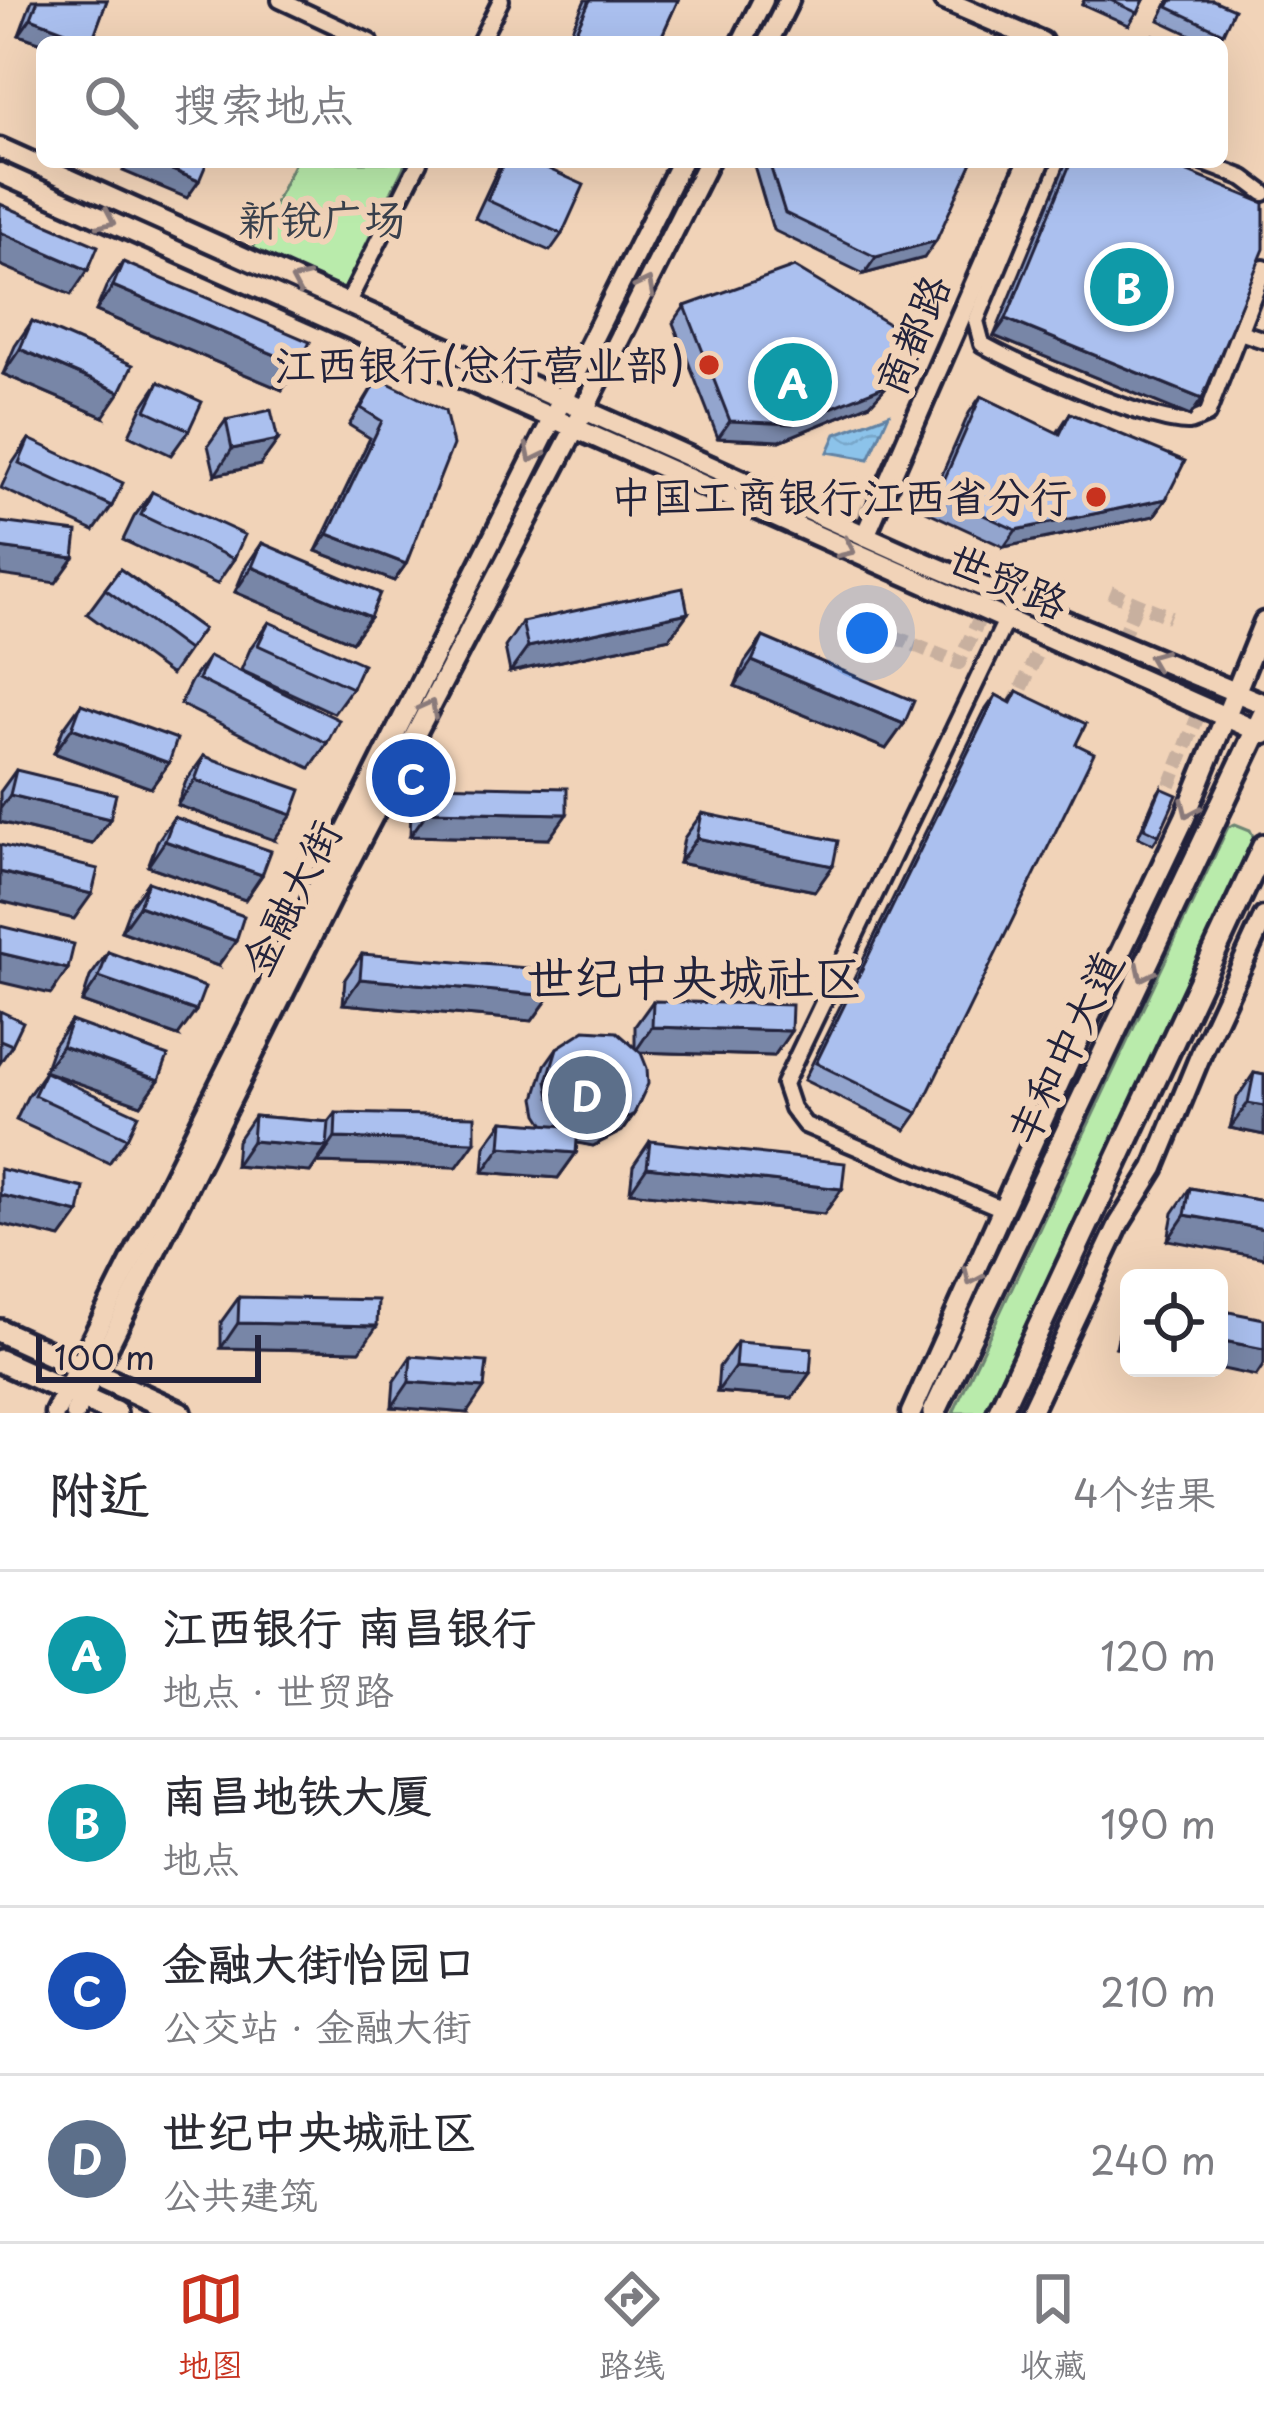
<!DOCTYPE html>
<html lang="zh">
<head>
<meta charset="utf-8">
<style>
  :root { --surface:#fff; --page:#f2f2f3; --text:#2b2b33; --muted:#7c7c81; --line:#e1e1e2; --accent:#c8321e }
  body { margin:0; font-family:"Playpen Sans","LXGW WenKai TC",sans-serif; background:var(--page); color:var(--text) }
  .controls { position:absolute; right:36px; bottom:36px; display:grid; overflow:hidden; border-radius:18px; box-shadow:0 12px 48px #0002 }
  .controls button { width:108px; height:108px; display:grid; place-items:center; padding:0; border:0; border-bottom:3px solid var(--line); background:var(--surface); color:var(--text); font:60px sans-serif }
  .scale { position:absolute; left:36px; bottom:30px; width:225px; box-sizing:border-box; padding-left:12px; border:6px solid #22223b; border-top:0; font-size:33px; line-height:42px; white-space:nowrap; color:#22223b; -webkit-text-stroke:9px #f1d3b8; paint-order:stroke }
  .you { position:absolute; left:867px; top:633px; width:42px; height:42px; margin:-30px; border:9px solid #fff; border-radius:50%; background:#1a73e8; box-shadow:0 0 0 18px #1a73e833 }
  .badge { display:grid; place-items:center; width:78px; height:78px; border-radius:50%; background:var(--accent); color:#fff; font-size:39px; font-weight:700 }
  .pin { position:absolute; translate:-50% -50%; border:6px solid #fff; box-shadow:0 3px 12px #0006 }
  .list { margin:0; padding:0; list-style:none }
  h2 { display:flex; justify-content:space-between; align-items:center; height:156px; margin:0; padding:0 48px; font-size:51px }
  h2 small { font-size:39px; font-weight:400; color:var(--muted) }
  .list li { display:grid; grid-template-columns:78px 1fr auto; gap:36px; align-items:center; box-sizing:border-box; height:168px; padding:0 48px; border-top:3px solid var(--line) }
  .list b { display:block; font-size:45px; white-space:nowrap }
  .list p { margin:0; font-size:39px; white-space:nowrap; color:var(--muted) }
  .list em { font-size:39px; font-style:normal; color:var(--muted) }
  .icon { flex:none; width:66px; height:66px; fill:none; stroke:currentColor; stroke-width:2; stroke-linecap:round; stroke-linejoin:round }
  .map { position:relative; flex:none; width:1264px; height:1413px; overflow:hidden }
  .search { position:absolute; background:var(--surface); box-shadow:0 12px 48px #0002; left:36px; right:36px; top:36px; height:132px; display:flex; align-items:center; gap:30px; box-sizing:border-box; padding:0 42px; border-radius:18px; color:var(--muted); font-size:45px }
  .sheet { height:828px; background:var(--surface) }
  nav { display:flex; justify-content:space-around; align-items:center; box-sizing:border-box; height:168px; border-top:3px solid var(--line); background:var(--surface); font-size:33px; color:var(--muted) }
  nav a { display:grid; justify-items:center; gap:6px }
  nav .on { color:var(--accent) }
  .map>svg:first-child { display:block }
</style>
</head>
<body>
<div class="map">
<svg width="1264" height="1413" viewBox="0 0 1264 1413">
  <defs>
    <pattern id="water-waves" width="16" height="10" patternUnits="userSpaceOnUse" patternTransform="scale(3)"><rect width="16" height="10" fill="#8cc3ea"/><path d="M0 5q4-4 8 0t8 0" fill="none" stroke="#78a7ca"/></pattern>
  </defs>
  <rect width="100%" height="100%" fill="#f1d3b8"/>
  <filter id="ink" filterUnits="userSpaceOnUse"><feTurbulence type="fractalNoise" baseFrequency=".00833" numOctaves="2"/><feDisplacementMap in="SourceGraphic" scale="24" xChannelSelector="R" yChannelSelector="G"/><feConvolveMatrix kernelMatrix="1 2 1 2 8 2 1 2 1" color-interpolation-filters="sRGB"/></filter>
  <g filter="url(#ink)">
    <g fill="#b9ebab" stroke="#6e8673" stroke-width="3">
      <polygon points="295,162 406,162 343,292 253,248"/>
      <polygon points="1235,824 1250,830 1255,840 984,1413 953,1413 1228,827"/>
    </g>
    <polygon fill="url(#water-waves)" stroke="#6283a4" stroke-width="3" points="889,414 869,459 828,452 836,434"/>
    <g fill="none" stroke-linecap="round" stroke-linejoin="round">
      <g stroke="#c8b09f" stroke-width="14" stroke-dasharray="14 7" stroke-linecap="butt">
        <polyline points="871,550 855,543 873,491"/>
        <polyline points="1110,592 1170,617"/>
        <polyline points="895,637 959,663 987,602"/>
        <polyline points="1113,658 1137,603"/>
        <polyline points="1013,707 1048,630"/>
        <polyline points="1162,805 1205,699"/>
      </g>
      <g stroke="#22223b" stroke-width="22">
        <g id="street">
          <polyline points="280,0 370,42"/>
          <polyline points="480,42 501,0"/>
          <path d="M 1042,162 L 976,321 L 982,344 C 1018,365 1151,424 1189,422 C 1194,421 1202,417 1207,415 L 1264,268"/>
          <polyline points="1202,162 1244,178 1264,193"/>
          <polyline points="347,304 419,162"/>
          <polyline points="1240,332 1264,340"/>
          <polyline points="1003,1209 805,1125 792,1108 784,1084 1006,620"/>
        </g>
      </g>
      <g stroke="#22223b" stroke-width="27">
        <g id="secondary">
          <polyline points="944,0 1042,42"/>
          <polyline points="742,42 763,0"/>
          <polyline points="768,42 789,0"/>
          <polyline points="0,148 924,562 1264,704"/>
          <polyline points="0,173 1264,734"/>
          <polyline points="865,536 1028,162"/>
          <polyline points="55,1413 681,162"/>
          <polyline points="75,1413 339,881 575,428 708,162"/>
          <polyline points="911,1413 1079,1039 1185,817 1264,622"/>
          <polyline points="1030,1413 1119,1224 1154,1168 1203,1049 1264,917"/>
        </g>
      </g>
      <g stroke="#22223b" stroke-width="30">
        <g id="primary">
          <polyline points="0,1331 180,1413"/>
          <polyline points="0,1361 115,1413"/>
          <polyline points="934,1413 1264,715"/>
          <polyline points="999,1413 1264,846"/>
        </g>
      </g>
      <use href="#street" stroke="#f1d3b8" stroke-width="14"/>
      <use href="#secondary" stroke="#f1d3b8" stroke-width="18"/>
      <use href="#primary" stroke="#f1d3b8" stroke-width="21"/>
    </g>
    <g fill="#93a5ce" stroke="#22223b" stroke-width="3" fill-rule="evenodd">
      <polygon points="32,0 107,0 91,42 42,43 19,35"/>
      <polygon points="585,0 678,0 659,42 566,42"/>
      <polygon points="1084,0 1144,0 1129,25 1082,4"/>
      <polygon points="1169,0 1213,0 1223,33 1216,42 1206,42 1159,20"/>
      <polygon points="501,162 533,162 562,234 550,251 475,218"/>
      <polygon points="753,162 972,162 924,258 864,274 773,230"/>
      <polygon points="1066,162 1164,162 1202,399 1190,416 994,336"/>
      <polygon points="123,262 299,365 282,390 96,311 106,287"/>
      <polygon points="685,306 910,361 870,404 780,441 718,438 673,323"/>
      <polygon points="32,321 103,417 3,374 15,346"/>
      <polygon points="378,378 406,564 394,581 316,551 370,438 349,425"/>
      <polygon points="159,382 189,430 171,455 129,435 142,407"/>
      <polygon points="981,396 1057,433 1070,413 1166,499 1154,516 1004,547 926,511 969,413"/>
      <polygon points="226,420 260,465 215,475 208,445"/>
      <polygon points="29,439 112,506 94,531 1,488 12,464"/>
      <polygon points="152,492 234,559 217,584 123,540 134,517"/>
      <polygon points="262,543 370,617 352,642 235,592 245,568"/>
      <polygon points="120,569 203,629 171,675 87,614"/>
      <polygon points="269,622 352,688 334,713 241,670 251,647"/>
      <polygon points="522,622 670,638 510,672 505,647"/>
      <polygon points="763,637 904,724 886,749 735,686 745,662"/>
      <polygon points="209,656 327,743 310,768 180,704 191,681"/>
      <polygon points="1017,691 1076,744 918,1113 906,1130 804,1080 984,712 996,695 1009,702"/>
      <polygon points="81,704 169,763 151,788 54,753 63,729"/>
      <polygon points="204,756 274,840 177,805 186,781"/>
      <polygon points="16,770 110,819 92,844 0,822 0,792"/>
      <polygon points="428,785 549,839 410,836 411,810"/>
      <polygon points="1161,788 1159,835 1153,844 1138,837 1155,797"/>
      <polygon points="702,813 815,891 679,863 684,838"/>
      <polygon points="174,817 262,875 245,900 148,866 157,842"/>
      <polygon points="148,882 218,966 121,931 130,907"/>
      <polygon points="108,952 178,1036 82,1002 90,977"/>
      <polygon points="362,954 550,996 532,1021 343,1004 345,979"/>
      <path d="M 653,1001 L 791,1031 L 774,1056 L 641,1052 L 634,1114 L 622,1131 L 593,1146 L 577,1142 L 576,1153 L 558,1178 L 483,1172 L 485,1146 L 503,1121 L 545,1125 L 538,1114 L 535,1098 L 545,1065 L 557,1048 L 635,1047 L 635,1026 ZM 592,1077 L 601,1084 L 602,1095 L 589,1094 L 581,1085 L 580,1079 Z"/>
      <polygon points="0,1011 12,1045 0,1063"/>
      <polygon points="71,1021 159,1080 141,1105 44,1071 53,1046"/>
      <polygon points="45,1072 127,1138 109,1163 16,1120 27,1097"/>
      <polygon points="1254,1073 1264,1075 1264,1135 1230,1128 1237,1098"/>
      <polygon points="336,1113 457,1167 318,1163 318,1161 310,1172 235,1166 237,1141 254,1116 329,1122"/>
      <polygon points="650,1141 842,1189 824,1214 630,1192 633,1166"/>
      <polygon points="1190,1188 1264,1201 1168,1240 1173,1213"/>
      <polygon points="239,1297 360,1351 221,1348 221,1322"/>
      <polygon points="1129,1309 1129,1350 1116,1347 1122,1319"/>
      <polygon points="737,1342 810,1373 792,1398 717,1392 719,1367"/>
      <polygon points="411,1356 467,1413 392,1407 394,1381"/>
    </g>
    <g fill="#7886a7" stroke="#22223b" stroke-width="3">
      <polygon points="31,18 92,41 42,43 19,35"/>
      <polygon points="129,162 153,162 199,181 187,198 123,171"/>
      <polygon points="0,232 88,270 71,295 0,265"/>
      <polygon points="936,241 924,258 864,274 876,257"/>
      <polygon points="113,286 299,365 282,390 96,311"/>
      <polygon points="1006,319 1202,399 1190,416 994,336"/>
      <polygon points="922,344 910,361 870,404 780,441 718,438 730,421"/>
      <polygon points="20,349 120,392 103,417 3,374"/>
      <polygon points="278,440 260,465 215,475 232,449"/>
      <polygon points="1166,499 1154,516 1004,547 1016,530"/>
      <polygon points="328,534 406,564 394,581 316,551"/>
      <polygon points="0,548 74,558 56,583 0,575"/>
      <polygon points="252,567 370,617 352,642 235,592"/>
      <polygon points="688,613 670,638 510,672 528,647"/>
      <polygon points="752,661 904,724 886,749 735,686"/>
      <polygon points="72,728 169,763 151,788 54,753"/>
      <polygon points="195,780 292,815 274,840 177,805"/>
      <polygon points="10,795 110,819 92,844 0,822 0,809"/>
      <polygon points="428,811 567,814 549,839 410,836"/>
      <polygon points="697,838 833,866 815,891 679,863"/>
      <polygon points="165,841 262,875 245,900 148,866"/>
      <polygon points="0,872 92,894 74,919 0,901"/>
      <polygon points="139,906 236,941 218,966 121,931"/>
      <polygon points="0,953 68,969 51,994 0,982"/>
      <polygon points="99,977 196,1011 178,1036 82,1002"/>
      <polygon points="360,979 550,996 532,1021 343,1004"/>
      <polygon points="652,1027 791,1031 774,1056 635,1052"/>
      <polygon points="62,1046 159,1080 141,1105 44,1071"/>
      <polygon points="604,1060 592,1077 574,1080 586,1063"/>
      <polygon points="1248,1103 1264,1106 1264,1135 1230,1128"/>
      <polygon points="634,1114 622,1131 593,1146 561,1140 573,1123"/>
      <polygon points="335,1138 475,1142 457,1167 318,1163"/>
      <polygon points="252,1141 327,1147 310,1172 235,1166"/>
      <polygon points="501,1147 576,1153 558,1178 483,1172"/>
      <polygon points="647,1167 842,1189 824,1214 630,1192"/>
      <polygon points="0,1195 79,1213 61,1238 0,1224"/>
      <polygon points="1185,1215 1264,1229 1264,1258 1168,1240"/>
      <polygon points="238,1323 377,1326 360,1351 221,1348"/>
      <polygon points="1129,1329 1129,1350 1116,1347"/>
      <polygon points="1219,1340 1264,1349 1264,1364 1256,1376 1218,1368"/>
      <polygon points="735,1367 810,1373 792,1398 717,1392"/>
      <polygon points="409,1382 484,1388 467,1413 392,1407"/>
    </g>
    <g fill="#abc0ef" stroke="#22223b" stroke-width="3" fill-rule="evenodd">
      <polygon points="38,0 107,0 92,41 31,18"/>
      <polygon points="590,0 678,0 659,42 577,42 572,39"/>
      <polygon points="1110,0 1144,0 1138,13"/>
      <polygon points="1172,0 1213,0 1234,9 1223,33 1168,7"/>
      <polygon points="1154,35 1169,42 1151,42"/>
      <polygon points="153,162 207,162 199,181"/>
      <polygon points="504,162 533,162 584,185 562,234 487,200"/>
      <polygon points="769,162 972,162 936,241 876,257 785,213"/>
      <polygon points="1071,162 1164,162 1264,203 1264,249 1202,399 1006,319"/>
      <polygon points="0,204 98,246 88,270 0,232"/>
      <polygon points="123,262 310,342 299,365 113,286"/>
      <polygon points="794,267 922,344 882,387 792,424 730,421 685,306"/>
      <polygon points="32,321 133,365 120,392 20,349"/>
      <polygon points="378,378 445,411 453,445 406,564 328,534 382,421 361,408"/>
      <polygon points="159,382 202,402 189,430 146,410"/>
      <polygon points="981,396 1060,434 1070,413 1185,461 1166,499 1016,530 938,494"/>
      <polygon points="271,410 278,440 232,449 226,420"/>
      <polygon points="29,439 123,483 112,506 19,463"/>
      <polygon points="152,492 245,535 234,559 141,515"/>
      <polygon points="0,522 77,532 74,558 0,548"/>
      <polygon points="262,543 380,593 370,617 252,567"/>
      <polygon points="120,569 203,629 188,650 105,589"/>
      <polygon points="683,588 688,613 528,647 522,622"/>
      <polygon points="269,622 363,664 352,688 258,645"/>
      <polygon points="763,637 914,701 904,724 752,661"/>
      <polygon points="209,656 339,720 327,743 198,679"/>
      <polygon points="1017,691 1086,724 1076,744 1094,753 918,1113 816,1063 996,695 1011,703"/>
      <polygon points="81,704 177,739 169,763 72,728"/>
      <polygon points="204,756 301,790 292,815 195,780"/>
      <polygon points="16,770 116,794 110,819 10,795"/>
      <polygon points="428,785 567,788 567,814 428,811"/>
      <polygon points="1161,788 1177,795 1159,835 1144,828"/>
      <polygon points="702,813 838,841 833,866 697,838"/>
      <polygon points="174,817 271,851 262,875 165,841"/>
      <polygon points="0,845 98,869 92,894 0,872"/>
      <polygon points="148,882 244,916 236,941 139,906"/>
      <polygon points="0,926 74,944 68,969 0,953"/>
      <polygon points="108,952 205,987 196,1011 99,977"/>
      <polygon points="362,954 552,970 550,996 360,979"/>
      <polygon points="653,1001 792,1005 791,1031 652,1027"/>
      <polygon points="0,1011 23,1022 12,1045 0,1040"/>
      <polygon points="71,1021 168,1056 159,1080 62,1046"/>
      <path d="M 585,1030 L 617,1032 L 641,1053 L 647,1068 L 648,1084 L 634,1114 L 605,1129 L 573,1123 L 559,1112 L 550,1097 L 547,1081 L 557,1048 ZM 604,1060 L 613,1067 L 615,1084 L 602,1095 L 589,1094 L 581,1085 L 580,1073 L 586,1063 Z"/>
      <polygon points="45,1072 138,1115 127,1138 34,1095"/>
      <polygon points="1254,1073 1264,1075 1264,1106 1248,1103"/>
      <polygon points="336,1113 475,1116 475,1142 335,1138"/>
      <polygon points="254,1116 329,1122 327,1147 252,1141"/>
      <polygon points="503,1121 578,1127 576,1153 501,1147"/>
      <polygon points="650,1141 845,1163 842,1189 647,1167"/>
      <polygon points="0,1169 84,1188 79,1213 0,1195"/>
      <polygon points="1190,1188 1264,1201 1264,1229 1185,1215"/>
      <polygon points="239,1297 378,1300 377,1326 238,1323"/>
      <polygon points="1219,1310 1264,1319 1264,1349 1219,1340"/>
      <polygon points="737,1342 812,1348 810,1373 735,1367"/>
      <polygon points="411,1356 487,1362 484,1388 409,1382"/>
    </g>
    <defs><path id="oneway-chevron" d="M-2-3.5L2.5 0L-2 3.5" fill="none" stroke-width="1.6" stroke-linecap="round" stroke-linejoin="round" transform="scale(3)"/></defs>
    <g stroke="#8a7a7a">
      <use href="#oneway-chevron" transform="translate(107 220) rotate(24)"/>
      <use href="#oneway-chevron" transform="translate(299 282) rotate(-156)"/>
      <use href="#oneway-chevron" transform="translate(646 286) rotate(-63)"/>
      <use href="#oneway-chevron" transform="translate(533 454) rotate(116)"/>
      <use href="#oneway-chevron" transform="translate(847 549) rotate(24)"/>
      <use href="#oneway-chevron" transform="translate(1156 659) rotate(-158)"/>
      <use href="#oneway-chevron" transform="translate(429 708) rotate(-62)"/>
      <use href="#oneway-chevron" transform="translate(1189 809) rotate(114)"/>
      <use href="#oneway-chevron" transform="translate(1144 973) rotate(116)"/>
      <use href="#oneway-chevron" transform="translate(972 1277) rotate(114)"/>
    </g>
  </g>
  <g fill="#c8321e" stroke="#f1d3b8" stroke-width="4.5">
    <circle cx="709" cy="365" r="12"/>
    <circle cx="1096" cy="497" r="12"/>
  </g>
  <g text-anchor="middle" stroke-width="12" stroke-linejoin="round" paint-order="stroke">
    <g font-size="42" fill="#39404c" stroke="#f1d3b8">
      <text x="322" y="235">新锐广场</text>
    </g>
    <g font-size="42" fill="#22223b" stroke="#f1d3b8">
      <text transform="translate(913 335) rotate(-67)" y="15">商都路</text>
      <text transform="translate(1008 581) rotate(24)" y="15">世贸路</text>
      <text transform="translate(291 898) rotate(-63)" y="15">金融大街</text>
      <text transform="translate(1065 1048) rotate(-64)" y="15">丰和中大道</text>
    </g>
    <g font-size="42" fill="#22223b" stroke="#f1d3b8" text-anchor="end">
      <text x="685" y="380">江西银行(总行营业部)</text>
      <text x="1072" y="512">中国工商银行江西省分行</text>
    </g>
    <g font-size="48" fill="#22223b" stroke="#f1d3b8">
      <text x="694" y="995">世纪中央城社区</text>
    </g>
  </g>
</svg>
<div class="controls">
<button><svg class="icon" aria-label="locate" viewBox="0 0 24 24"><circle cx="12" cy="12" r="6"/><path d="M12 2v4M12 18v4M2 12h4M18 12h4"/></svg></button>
</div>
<div class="scale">100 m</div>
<div class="you"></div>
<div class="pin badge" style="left:793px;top:382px;background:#0f9aa8">A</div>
<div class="pin badge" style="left:1129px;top:287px;background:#0f9aa8">B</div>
<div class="pin badge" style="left:411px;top:778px;background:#1a4fb4">C</div>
<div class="pin badge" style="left:587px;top:1095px;background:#5c6f8a">D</div>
<div class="search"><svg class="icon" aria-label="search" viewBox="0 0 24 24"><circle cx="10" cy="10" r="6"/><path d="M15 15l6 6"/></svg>搜索地点</div>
</div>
<section class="sheet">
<h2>附近<small>4个结果</small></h2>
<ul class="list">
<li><span class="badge" style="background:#0f9aa8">A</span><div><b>江西银行 南昌银行</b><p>地点 · 世贸路</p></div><em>120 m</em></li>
<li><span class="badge" style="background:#0f9aa8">B</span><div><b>南昌地铁大厦</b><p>地点</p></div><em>190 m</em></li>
<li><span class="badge" style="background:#1a4fb4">C</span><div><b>金融大街怡园口</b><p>公交站 · 金融大街</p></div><em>210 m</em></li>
<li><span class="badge" style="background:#5c6f8a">D</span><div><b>世纪中央城社区</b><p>公共建筑</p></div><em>240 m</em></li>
</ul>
</section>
<nav>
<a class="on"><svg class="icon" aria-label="map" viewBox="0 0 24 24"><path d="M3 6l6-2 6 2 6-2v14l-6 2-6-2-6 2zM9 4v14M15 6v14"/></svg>地图</a>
<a><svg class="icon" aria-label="directions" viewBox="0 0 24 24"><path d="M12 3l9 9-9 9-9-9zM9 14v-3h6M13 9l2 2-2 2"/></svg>路线</a>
<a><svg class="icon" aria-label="saved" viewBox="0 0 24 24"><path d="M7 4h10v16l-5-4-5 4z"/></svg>收藏</a>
</nav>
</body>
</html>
